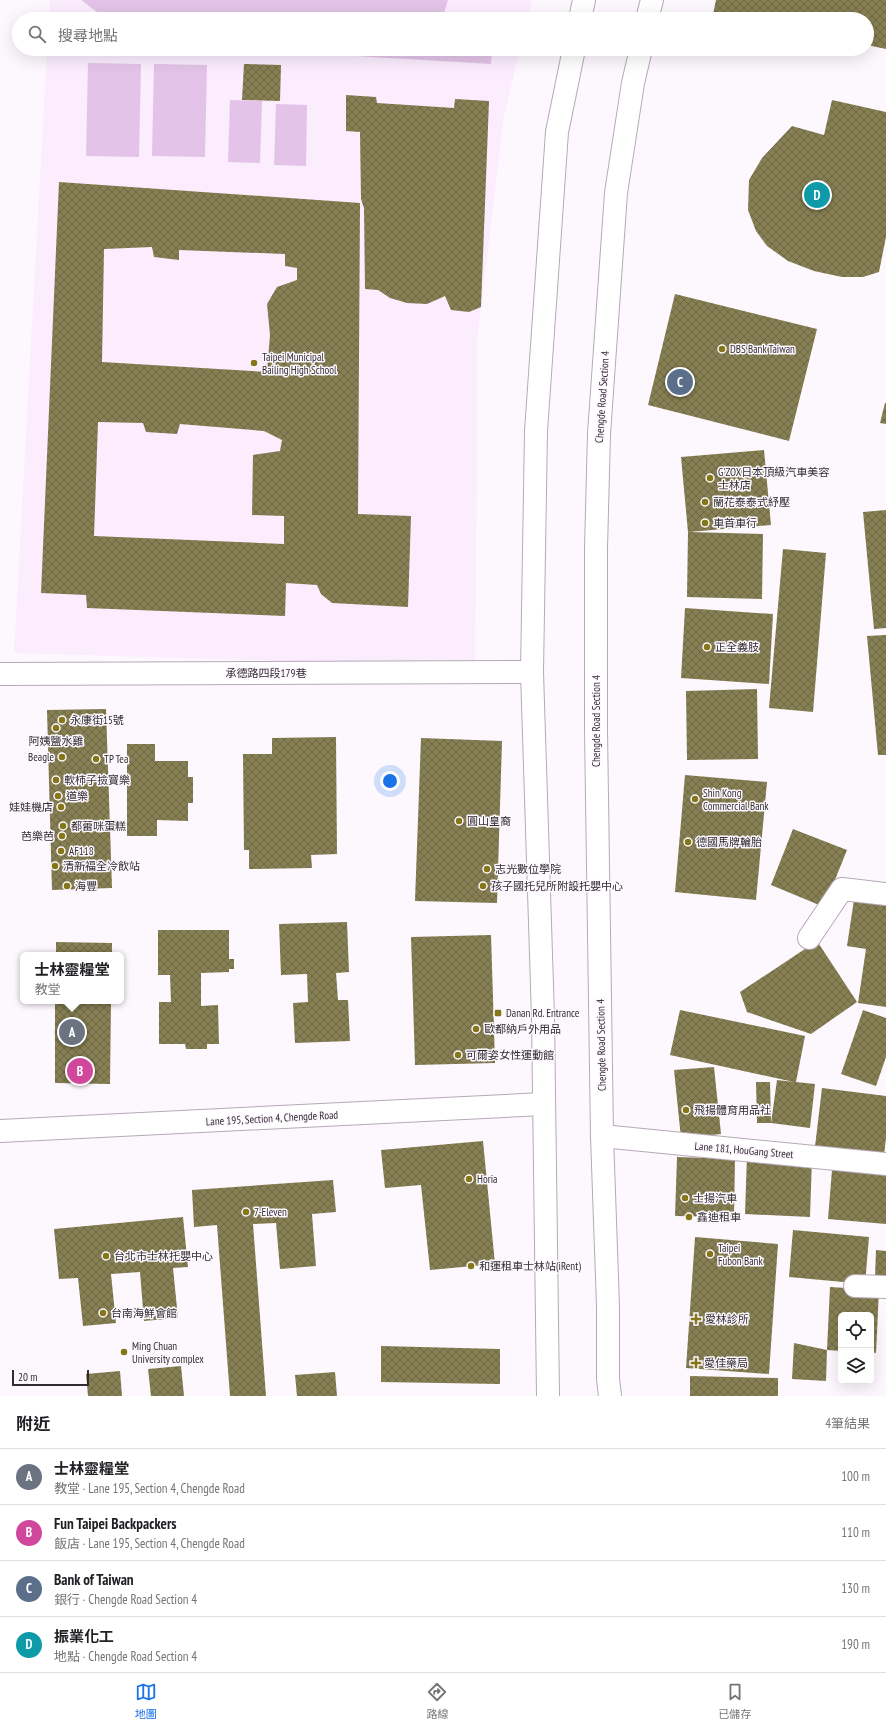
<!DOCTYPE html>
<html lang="zh-TW">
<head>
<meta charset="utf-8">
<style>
  :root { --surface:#fff; --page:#f2f2f2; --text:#202124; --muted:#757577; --line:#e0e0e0; --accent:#1a73e8 }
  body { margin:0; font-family:"PT Sans Narrow","Noto Sans TC",sans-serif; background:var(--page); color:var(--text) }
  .controls { position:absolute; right:12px; bottom:12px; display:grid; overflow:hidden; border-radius:6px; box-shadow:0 4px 16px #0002 }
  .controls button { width:36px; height:36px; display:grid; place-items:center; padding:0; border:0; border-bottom:1px solid var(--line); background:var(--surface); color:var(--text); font:20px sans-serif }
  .scale { position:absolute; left:12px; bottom:10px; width:77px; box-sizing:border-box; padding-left:4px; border:2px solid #322d32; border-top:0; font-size:11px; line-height:14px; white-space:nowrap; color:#322d32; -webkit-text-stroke:3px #fdf8fe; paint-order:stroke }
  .you { position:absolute; left:390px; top:781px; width:14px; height:14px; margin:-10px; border:3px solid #fff; border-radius:50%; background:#1a73e8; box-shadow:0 0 0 6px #1a73e833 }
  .badge { display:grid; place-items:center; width:26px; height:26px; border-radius:50%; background:var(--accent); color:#fff; font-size:13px; font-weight:700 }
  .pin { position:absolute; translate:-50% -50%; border:2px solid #fff; box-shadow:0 1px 4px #0006 }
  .popup { position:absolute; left:20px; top:952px; width:104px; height:52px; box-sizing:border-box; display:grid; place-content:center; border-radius:6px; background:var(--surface); filter:drop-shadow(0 1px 3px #0005); font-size:13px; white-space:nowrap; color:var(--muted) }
  .popup b { font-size:15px; color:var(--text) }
  .popup::after { content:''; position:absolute; left:50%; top:100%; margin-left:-8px; border:8px solid transparent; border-top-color:var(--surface) }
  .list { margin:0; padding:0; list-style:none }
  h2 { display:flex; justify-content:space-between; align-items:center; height:52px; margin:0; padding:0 16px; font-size:17px }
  h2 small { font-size:13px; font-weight:400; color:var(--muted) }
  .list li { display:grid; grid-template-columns:26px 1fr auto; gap:12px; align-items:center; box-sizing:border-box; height:56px; padding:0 16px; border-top:1px solid var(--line) }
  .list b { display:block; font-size:15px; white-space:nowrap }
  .list p { margin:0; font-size:13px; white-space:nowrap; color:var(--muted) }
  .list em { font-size:13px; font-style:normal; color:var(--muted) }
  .icon { flex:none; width:22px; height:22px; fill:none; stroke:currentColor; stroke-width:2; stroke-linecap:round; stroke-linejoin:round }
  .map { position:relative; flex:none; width:886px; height:1396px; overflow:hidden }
  .search { position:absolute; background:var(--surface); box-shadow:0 4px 16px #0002; left:12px; right:12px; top:12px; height:44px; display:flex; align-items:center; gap:10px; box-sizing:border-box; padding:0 14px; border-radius:22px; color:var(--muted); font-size:15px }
  .sheet { height:276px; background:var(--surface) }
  nav { display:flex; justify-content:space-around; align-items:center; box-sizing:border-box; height:56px; border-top:1px solid var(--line); background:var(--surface); font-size:11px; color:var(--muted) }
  nav a { display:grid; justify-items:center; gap:2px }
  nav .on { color:var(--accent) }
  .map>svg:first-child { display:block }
</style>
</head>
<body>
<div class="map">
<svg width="886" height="1396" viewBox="0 0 886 1396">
  <defs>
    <pattern id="building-cross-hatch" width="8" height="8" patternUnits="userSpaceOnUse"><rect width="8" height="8" fill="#867f53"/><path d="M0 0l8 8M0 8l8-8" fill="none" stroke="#6e6845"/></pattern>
  </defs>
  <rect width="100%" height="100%" fill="#fdf8fe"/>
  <g fill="#fbedfe">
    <polygon points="50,0 532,0 528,19 49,19"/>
    <polygon points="47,49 520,49 504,116 477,342 477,475 475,667 14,653"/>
  </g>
  <g fill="#e3c4e8">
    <polygon points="81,0 448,0 444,13 438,19 76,19 76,13 98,13"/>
    <polygon points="238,49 492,49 491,64"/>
    <polygon points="88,63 141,64 139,157 86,156"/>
    <polygon points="154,64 207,65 205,157 152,156"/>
    <polygon points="230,100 262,101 260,163 228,162"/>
    <polygon points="276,104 307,105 306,166 274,165"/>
  </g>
  <g fill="url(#building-cross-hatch)" fill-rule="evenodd">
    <polygon points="716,0 886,0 886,49 867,45 867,19 712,19"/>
    <polygon points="244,64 281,65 280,101 242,100"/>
    <polygon points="346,95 376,97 377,103 454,108 455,99 489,101 481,307 469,312 451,310 445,296 427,304 407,303 390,298 378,290 365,289 364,208 361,199 360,132 346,131"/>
    <polygon points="832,100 886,112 886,237 879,272 863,277 842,277 814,271 788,261 767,246 756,231 748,210 749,180 762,158 792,126 824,135"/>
    <path d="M 59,182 L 360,203 L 358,514 L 411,516 L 408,607 L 332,603 L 321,594 L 317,585 L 286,583 L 285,616 L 87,608 L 86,595 L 41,593 ZM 152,247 L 154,257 L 179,260 L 179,250 L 285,254 L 285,266 L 297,268 L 297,280 L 277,287 L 267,304 L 270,335 L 267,372 L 102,362 L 104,249 ZM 98,422 L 143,423 L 146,432 L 177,434 L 180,424 L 264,431 L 282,440 L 280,451 L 253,455 L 252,515 L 284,516 L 284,544 L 94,536 Z"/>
    <polygon points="675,294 817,329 789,441 648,405"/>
    <polygon points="885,403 886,403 886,424 880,423"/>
    <polygon points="764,450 771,525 689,532 763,534 762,599 687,597 688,532 681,457"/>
    <polygon points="886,510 886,628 874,629 863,512"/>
    <polygon points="783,549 826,553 813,712 769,708"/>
    <polygon points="685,608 773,614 769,684 681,678"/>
    <polygon points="886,635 886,755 878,755 867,636"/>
    <polygon points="757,689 758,759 687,760 686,691"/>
    <polygon points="106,709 112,888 52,890 47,710"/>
    <polygon points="336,737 337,854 311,855 312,868 249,869 249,850 244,850 243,754 272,754 272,738"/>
    <polygon points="421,738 502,741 497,903 415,901"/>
    <polygon points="127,744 155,744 155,761 188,761 188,777 193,777 193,803 188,803 188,821 157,820 157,836 127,836"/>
    <polygon points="685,775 767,782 756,900 675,892"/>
    <polygon points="793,829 847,850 824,907 771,885"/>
    <polygon points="855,893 886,898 886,1007 858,1003 866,949 847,946"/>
    <polygon points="347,922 349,972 336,973 338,1000 348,1000 350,1041 295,1043 293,1003 308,1002 307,974 281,975 279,924"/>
    <polygon points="158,930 229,930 229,959 234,959 234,969 229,969 229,972 201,973 201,1006 218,1005 219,1044 207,1044 207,1049 186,1049 185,1044 159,1044 159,1002 171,1002 170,975 158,975"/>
    <polygon points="491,935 495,1063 415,1065 411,937"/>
    <polygon points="817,941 857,1002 811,1034 747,1012 740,992"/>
    <polygon points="56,942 112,943 112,955 56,955"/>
    <polygon points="55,1001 111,1001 110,1084 55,1083"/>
    <polygon points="680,1010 805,1036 796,1082 815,1084 810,1128 771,1123 777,1080 794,1082 670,1055"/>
    <polygon points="863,1010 886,1018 886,1057 876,1086 841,1074"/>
    <polygon points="714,1067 721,1134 681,1138 674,1070"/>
    <polygon points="756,1082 770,1082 771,1123 757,1123"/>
    <polygon points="822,1088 886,1096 886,1138 883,1164 814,1155"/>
    <polygon points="483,1141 495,1264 430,1270 421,1185 385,1188 381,1150"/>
    <polygon points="747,1155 812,1158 810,1217 745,1214"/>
    <polygon points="677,1157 735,1159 734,1217 675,1216"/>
    <polygon points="832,1170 886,1174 886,1224 828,1219"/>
    <polygon points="333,1180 336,1212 312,1214 316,1266 280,1269 276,1223 253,1224 266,1396 230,1396 217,1225 194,1227 192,1190"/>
    <polygon points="183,1217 188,1267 173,1268 178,1318 144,1321 140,1272 111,1274 116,1323 83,1326 78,1278 59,1279 54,1229"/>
    <polygon points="793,1230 869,1237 865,1284 789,1277"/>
    <polygon points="695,1237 778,1244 769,1374 686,1368"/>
    <polygon points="876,1250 886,1251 886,1278 875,1277"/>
    <polygon points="830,1287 879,1290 876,1353 871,1352 871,1315 841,1315 841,1351 827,1350"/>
    <polygon points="794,1343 827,1350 826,1381 792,1379"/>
    <polygon points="381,1346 500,1349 500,1384 381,1382"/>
    <polygon points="181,1366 184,1396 151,1396 148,1369"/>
    <polygon points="120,1371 122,1396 88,1396 86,1374"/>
    <polygon points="335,1372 337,1396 297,1396 295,1375"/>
    <polygon points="690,1376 778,1378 778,1396 690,1396"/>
  </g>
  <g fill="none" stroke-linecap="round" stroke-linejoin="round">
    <g stroke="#b5a9b7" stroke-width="24">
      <g id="street">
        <polyline points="0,674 532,672"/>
        <polyline points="809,938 842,889 886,894"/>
        <polyline points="0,1131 543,1104"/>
        <polyline points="602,1136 886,1164"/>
        <polyline points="855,1286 886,1287"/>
      </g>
    </g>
    <g stroke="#b5a9b7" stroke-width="24">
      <g id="secondary">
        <polyline points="580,19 584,0"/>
        <polyline points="647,19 652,0"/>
        <polyline points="548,1396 543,1017 532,672 536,431 557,132 574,49"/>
        <polyline points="610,1396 608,1379 608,1306 602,1136 596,730 596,549 599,434 616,193 633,83 641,49"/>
      </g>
    </g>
    <use href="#street" stroke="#fff" stroke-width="22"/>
    <use href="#secondary" stroke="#fff" stroke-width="22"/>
  </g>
  <g fill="#847619" stroke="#fdf8fe" stroke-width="1.5">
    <circle cx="722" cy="349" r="4"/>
    <circle cx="254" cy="363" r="4"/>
    <circle cx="710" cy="478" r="4"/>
    <circle cx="705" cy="502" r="4"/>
    <circle cx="705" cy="523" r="4"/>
    <circle cx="707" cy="647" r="4"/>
    <circle cx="62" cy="720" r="4"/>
    <circle cx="56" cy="728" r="4"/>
    <circle cx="62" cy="757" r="4"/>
    <circle cx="96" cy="759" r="4"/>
    <circle cx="56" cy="780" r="4"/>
    <circle cx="58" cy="796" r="4"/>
    <circle cx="695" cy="799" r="4"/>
    <circle cx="61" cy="807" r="4"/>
    <circle cx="459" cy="821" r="4"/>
    <circle cx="63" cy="826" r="4"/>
    <circle cx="62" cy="836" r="4"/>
    <circle cx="688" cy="842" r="4"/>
    <circle cx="61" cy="851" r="4"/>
    <circle cx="55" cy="866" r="4"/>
    <circle cx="487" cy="869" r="4"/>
    <circle cx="67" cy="886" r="4"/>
    <circle cx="483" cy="886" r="4"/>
    <rect x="494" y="1009" width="8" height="8" rx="2"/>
    <circle cx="476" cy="1029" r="4"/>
    <circle cx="458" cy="1055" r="4"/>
    <circle cx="686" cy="1110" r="4"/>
    <circle cx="469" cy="1179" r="4"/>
    <circle cx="685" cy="1198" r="4"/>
    <circle cx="246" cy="1212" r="4"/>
    <circle cx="689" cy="1217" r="4"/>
    <circle cx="710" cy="1254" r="4"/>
    <circle cx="106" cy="1256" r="4"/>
    <circle cx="471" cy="1266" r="4"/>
    <circle cx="103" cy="1313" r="4"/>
    <path d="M694 1313h4v4h4v4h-4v4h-4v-4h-4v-4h4z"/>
    <circle cx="124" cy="1352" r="4"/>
    <path d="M694 1357h4v4h4v4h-4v4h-4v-4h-4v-4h4z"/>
  </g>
  <g text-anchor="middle" stroke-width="3" stroke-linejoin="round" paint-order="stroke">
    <g font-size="11" fill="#322d32" stroke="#fdf8fe" text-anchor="start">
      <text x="730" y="353">DBS Bank Taiwan</text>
      <text x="262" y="361">Taipei Municipal<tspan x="262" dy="13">Bailing High School</tspan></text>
      <text x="718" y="476">G'ZOX日本頂級汽車美容<tspan x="718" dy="13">士林店</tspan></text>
      <text x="713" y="506">蘭花泰泰式紓壓</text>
      <text x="713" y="527">車首車行</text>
      <text x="715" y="651">正全義肢</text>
      <text x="70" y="724">永康街15號</text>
      <text x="56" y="745" text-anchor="middle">阿姨鹽水雞</text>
      <text x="54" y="761" text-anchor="end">Beagle</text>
      <text x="104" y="763">TP Tea</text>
      <text x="64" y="784">軟柿子撿寶樂</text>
      <text x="703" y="797">Shin Kong<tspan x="703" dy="13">Commercial Bank</tspan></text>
      <text x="66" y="800">道樂</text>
      <text x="53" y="811" text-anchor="end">娃娃機店</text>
      <text x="467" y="825">圓山皇裔</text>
      <text x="71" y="830">都蕾咪蛋糕</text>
      <text x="54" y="840" text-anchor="end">芭樂芭</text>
      <text x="696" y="846">德國馬牌輪胎</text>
      <text x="69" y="855">AF118</text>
      <text x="63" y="870">清新福全冷飲站</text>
      <text x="495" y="873">志光數位學院</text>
      <text x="75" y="890">海豐</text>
      <text x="491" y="890">孩子國托兒所附設托嬰中心</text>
      <text x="506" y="1017">Danan Rd. Entrance</text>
      <text x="484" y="1033">歐都納戶外用品</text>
      <text x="466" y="1059">可爾姿女性運動館</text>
      <text x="694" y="1114">飛揚體育用品社</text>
      <text x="477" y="1183">Horia</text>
      <text x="693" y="1202">士揚汽車</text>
      <text x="254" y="1216">7-Eleven</text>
      <text x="697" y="1221">鑫迪租車</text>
      <text x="718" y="1252">Taipei<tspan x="718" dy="13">Fubon Bank</tspan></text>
      <text x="114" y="1260">台北市士林托嬰中心</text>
      <text x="479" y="1270">和運租車士林站(iRent)</text>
      <text x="111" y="1317">台南海鮮會館</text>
      <text x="705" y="1323">愛林診所</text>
      <text x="132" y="1350">Ming Chuan<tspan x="132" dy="13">University complex</tspan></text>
      <text x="704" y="1367">愛佳藥局</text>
    </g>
    <g font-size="11" fill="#322d32" stroke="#fdf8fe">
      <text transform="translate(602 397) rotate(-86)" y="4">Chengde Road Section 4</text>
      <text x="266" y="677">承德路四段179巷</text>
      <text transform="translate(596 721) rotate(-90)" y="4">Chengde Road Section 4</text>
      <text transform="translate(601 1045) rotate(-91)" y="4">Chengde Road Section 4</text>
      <text transform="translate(272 1118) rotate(-3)" y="4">Lane 195, Section 4, Chengde Road</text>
      <text transform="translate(744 1150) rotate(5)" y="4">Lane 181, HouGang Street</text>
    </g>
  </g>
</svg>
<div class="controls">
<button><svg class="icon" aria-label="locate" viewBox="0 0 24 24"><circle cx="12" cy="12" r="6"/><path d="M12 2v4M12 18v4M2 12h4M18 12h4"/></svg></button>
<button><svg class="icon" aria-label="layers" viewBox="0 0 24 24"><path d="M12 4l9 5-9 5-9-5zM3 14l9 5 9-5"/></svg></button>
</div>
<div class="scale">20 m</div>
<div class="you"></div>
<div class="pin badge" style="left:72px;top:1032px;background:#6b7280">A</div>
<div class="popup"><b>士林靈糧堂</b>教堂</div>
<div class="pin badge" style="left:80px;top:1071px;background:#d1479c">B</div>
<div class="pin badge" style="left:680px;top:382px;background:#5c6f8a">C</div>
<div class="pin badge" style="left:817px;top:195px;background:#0f9aa8">D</div>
<div class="search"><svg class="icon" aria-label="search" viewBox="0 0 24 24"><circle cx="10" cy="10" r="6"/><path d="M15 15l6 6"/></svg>搜尋地點</div>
</div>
<section class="sheet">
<h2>附近<small>4筆結果</small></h2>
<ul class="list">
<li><span class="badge" style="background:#6b7280">A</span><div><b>士林靈糧堂</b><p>教堂 · Lane 195, Section 4, Chengde Road</p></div><em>100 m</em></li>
<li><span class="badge" style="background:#d1479c">B</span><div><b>Fun Taipei Backpackers</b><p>飯店 · Lane 195, Section 4, Chengde Road</p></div><em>110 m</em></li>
<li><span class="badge" style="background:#5c6f8a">C</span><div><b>Bank of Taiwan</b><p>銀行 · Chengde Road Section 4</p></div><em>130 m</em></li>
<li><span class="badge" style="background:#0f9aa8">D</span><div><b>振業化工</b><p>地點 · Chengde Road Section 4</p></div><em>190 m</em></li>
</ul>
</section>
<nav>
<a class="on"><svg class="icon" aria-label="map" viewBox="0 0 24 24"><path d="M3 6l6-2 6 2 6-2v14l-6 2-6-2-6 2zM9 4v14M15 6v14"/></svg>地圖</a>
<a><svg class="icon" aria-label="directions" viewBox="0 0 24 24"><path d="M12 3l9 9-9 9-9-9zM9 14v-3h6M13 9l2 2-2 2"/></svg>路線</a>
<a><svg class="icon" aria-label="saved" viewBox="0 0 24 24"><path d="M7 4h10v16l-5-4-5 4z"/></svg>已儲存</a>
</nav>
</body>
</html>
